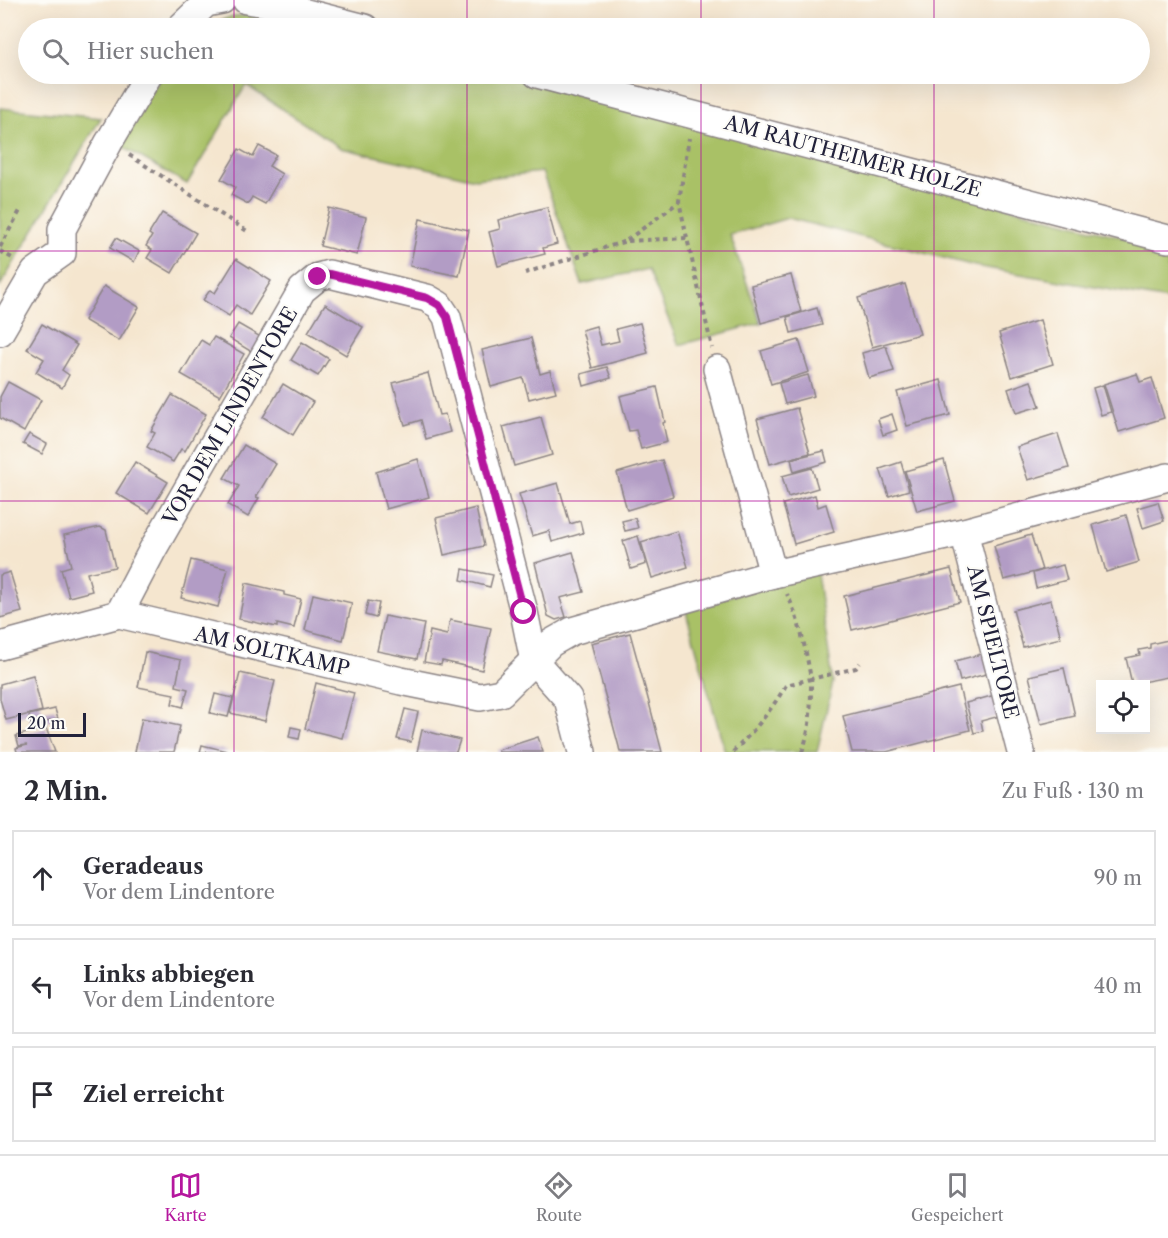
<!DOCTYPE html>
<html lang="de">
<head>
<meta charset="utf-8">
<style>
  :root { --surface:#fff; --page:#f7f7f7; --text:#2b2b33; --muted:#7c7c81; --line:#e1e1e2; --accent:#b5179e }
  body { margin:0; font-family:"Libre Caslon Text",serif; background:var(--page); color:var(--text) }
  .controls { position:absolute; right:18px; bottom:18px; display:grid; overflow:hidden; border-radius:0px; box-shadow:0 6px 24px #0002 }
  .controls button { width:54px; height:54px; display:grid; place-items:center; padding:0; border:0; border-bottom:2px solid var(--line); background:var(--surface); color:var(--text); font:30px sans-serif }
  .scale { position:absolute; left:18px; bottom:15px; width:68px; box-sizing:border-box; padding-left:6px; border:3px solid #22223b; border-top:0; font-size:16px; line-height:21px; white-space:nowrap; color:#22223b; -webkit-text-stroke:4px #fdfcf7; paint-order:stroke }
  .stop { position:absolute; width:18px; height:18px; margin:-14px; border:4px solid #b5179e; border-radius:50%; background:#fff }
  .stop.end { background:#b5179e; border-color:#fff; box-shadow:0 2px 6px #0008 }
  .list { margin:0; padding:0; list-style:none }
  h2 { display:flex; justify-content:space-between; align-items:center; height:78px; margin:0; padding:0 24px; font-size:26px }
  h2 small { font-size:20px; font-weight:400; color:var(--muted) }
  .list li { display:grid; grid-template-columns:39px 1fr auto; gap:18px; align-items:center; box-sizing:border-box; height:96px; margin:0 12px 12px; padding:0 12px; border:2px solid var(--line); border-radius:0px }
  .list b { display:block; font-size:22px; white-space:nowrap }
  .list p { margin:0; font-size:20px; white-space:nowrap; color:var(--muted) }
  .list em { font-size:20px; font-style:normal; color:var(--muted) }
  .icon { flex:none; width:33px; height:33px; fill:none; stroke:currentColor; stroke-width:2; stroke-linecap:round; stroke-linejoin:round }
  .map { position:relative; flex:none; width:1168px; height:752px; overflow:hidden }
  .search { position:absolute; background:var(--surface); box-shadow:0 6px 24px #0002; left:18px; right:18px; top:18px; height:66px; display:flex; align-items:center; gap:15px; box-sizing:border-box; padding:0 21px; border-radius:33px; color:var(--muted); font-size:22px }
  .sheet { height:402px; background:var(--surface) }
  nav { display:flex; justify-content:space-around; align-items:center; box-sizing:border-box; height:84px; border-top:2px solid var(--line); background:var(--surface); font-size:16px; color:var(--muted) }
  nav a { display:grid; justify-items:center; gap:3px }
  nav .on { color:var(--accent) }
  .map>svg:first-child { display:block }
</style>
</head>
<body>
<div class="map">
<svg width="1168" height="752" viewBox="0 0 1168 752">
  <rect width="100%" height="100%" fill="#fdfcf7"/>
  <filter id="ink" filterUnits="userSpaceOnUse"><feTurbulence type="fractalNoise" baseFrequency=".0167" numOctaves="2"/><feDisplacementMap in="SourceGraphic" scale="12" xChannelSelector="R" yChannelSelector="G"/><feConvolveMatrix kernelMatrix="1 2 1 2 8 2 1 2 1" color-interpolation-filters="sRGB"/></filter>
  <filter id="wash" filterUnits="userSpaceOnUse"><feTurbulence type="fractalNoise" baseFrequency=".008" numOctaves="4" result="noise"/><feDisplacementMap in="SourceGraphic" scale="24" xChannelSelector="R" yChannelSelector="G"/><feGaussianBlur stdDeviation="1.35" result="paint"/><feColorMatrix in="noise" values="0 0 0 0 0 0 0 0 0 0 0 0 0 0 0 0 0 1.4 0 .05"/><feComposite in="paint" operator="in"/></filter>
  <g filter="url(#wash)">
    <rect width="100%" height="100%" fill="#f5e6cf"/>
    <g fill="#a9c166" stroke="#667250" stroke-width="1.5">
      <polygon points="268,15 328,28 200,28 233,16"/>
      <polygon points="162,74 498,74 1168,249 1168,300 975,266 788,218 730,235 761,323 679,345 648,269 582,284 542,172 475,179 341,148 246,85 187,184 116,143"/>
      <polygon points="0,108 101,118 0,286"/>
      <polygon points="817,573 833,682 817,752 725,752 685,608"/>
    </g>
    <g id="blocks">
      <g fill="#b29cc5">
        <polygon points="259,146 276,155 269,166 282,174 265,204 252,197 248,204 231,195 235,187 221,179 239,149 253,157"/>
        <polygon points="547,207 557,244 543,248 545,254 498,266 489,232 500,229 498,220"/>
        <polygon points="329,208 366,217 357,255 320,246"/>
        <polygon points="162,213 196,233 172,273 147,258 152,250 146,246 152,236 149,234"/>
        <polygon points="420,219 469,230 459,276 410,266"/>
        <polygon points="116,238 139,251 134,262 110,248"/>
        <polygon points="236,259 271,281 250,315 236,305 229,316 203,300 210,290 215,293"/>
        <polygon points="791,275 801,312 761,323 751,285"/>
        <polygon points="905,284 920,334 872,347 858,298"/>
        <polygon points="104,286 139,307 119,341 84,320"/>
        <polygon points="325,304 363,327 346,355 308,332"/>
        <polygon points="817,308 822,325 791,333 787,317"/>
        <polygon points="1040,320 1053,364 1012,377 999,333"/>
        <polygon points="640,323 648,353 592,368 582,330 596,326 601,345 619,341 616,329"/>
        <polygon points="42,324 77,345 62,370 69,375 62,388 36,372 44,359 27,349"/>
        <polygon points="238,324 264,339 255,354 229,338"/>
        <polygon points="214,337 244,354 220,396 181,374 201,340 209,345"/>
        <polygon points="531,338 540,374 550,371 556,392 529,399 523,378 491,387 482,350"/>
        <polygon points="799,340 809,372 771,384 761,351"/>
        <polygon points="302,342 329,359 318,376 291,360"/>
        <polygon points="886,346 894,371 869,378 862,353"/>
        <polygon points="607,367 611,378 584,386 581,374"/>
        <polygon points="428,373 439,415 445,414 450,432 426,439 421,420 405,425 393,383"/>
        <polygon points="1137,374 1140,382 1152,378 1164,418 1119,432 1104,384"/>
        <polygon points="808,375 814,396 785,404 779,383"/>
        <polygon points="941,380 950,415 907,426 897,392"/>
        <polygon points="1031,381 1040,406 1016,413 1008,389"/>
        <polygon points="8,382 41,400 24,432 0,418 0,397"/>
        <polygon points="283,384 313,402 293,435 263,417"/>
        <polygon points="1103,385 1111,412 1101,415 1093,388"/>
        <polygon points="657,387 665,422 663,423 667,442 641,449 636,430 629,431 620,396"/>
        <polygon points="172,395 206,414 185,451 181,449 173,462 147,447 155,433 151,431"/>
        <polygon points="797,408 810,453 770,464 757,419"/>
        <polygon points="892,414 897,430 883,435 878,419"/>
        <polygon points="541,417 552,455 514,466 503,427"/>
        <polygon points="29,434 47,444 42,454 23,444"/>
        <polygon points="1058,434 1069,468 1028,480 1017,447"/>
        <polygon points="244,445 276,464 256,497 259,498 248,517 228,505 239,486 224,478"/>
        <polygon points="824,451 827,462 794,472 791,459"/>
        <polygon points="418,459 429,497 386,509 376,472"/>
        <polygon points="662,460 673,496 627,510 617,473"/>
        <polygon points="944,460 955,501 917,511 905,471"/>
        <polygon points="135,462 168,482 149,513 116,493"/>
        <polygon points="901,462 909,490 889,496 880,469"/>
        <polygon points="812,468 818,488 788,497 782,476"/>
        <polygon points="558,483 570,524 580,521 583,533 552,542 549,531 532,536 519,494"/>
        <polygon points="815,495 818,507 826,504 834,532 794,544 783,504"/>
        <polygon points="1158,502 1164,521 1143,528 1137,508"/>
        <polygon points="476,508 484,546 444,555 436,518"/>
        <polygon points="1126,515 1139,562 1106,572 1093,525"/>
        <polygon points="635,518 638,528 625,531 622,521"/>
        <polygon points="100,527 106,530 115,567 87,573 92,591 69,597 61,569 71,566 64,535"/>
        <polygon points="677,531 688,567 652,578 641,542"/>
        <polygon points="1031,535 1042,570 1004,580 994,546"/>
        <polygon points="638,536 646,564 631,569 623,541"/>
        <polygon points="573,552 584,592 560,598 566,617 556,620 548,616 535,563"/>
        <polygon points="191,560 228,569 218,607 181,598"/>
        <polygon points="1063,565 1067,580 1036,588 1033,573"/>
        <polygon points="463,569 493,575 490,587 461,580"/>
        <polygon points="951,569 960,602 852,630 844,596"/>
        <polygon points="10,572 22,612 0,618 0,575"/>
        <polygon points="246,583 284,592 284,595 301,599 294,628 277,624 277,627 239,619"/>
        <polygon points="313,594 352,603 343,640 305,630"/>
        <polygon points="1051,600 1061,638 1023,647 1013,610"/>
        <polygon points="368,601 379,603 376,618 365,615"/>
        <polygon points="385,616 424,624 417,659 377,651"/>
        <polygon points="450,620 491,628 482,670 442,661 441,665 424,662 430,631 447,635"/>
        <polygon points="630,633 647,695 662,752 620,752 619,747 591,643"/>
        <polygon points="1168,640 1168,677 1132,684 1126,658 1140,655 1139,650 1150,648 1150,644"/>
        <polygon points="145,652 181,660 176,686 188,689 183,707 172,704 174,694 138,687"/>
        <polygon points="985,653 990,673 960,681 955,661"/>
        <polygon points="1064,668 1075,716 1041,724 1029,676"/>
        <polygon points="240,673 275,681 265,721 230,713"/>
        <polygon points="33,675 42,711 6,720 0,699 0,684"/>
        <polygon points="316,683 354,693 342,738 305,729"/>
        <polygon points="959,687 970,730 886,752 852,752 843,716"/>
        <polygon points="215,694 233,698 228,717 210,713"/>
        <polygon points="995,695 1000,716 981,721 983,731 974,733 966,703"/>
        <polygon points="55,709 58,719 31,726 29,715"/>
        <polygon points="405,709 418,712 411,742 397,739"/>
        <polygon points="142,718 180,726 174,752 135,752"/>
        <polygon points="291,727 301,729 299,739 289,737"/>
        <polygon points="46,728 55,752 17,752 16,748 27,745 19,746 16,736"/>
        <polygon points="422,730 460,740 456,752 417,752"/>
        <polygon points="538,737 543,752 498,752 498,750"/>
        <polygon points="202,745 227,751 227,752 200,752"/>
      </g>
    </g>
  </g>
  <g filter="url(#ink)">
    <use href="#blocks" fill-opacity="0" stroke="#8c8485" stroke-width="1.5"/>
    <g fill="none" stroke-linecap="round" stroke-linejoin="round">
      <g stroke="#8c8485" stroke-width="30">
        <g id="street">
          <polyline points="246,0 267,3 365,28"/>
          <polyline points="180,28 206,3 222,0"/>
          <polyline points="537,74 1168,239"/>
          <polyline points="0,332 35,272 62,253 62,229 109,142 149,74"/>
          <polyline points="717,369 773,574"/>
          <polyline points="964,532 1021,752"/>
          <polyline points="119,614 153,549 302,290 318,277 329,274 427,298 439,305 447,317 524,612 534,661 568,699 582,752"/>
          <polyline points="0,646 119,614 401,681 480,697 501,693 551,643 572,631 773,574 964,532 1168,477"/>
        </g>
      </g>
      <g stroke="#8c8485" stroke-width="4" stroke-dasharray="4.5 4.5" stroke-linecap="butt">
        <polyline points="129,155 247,231"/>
        <polyline points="687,238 679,201 689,138"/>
        <polyline points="627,240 679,202"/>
        <polyline points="0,247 21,209"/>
        <polyline points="0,251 14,259"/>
        <polyline points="525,273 626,241 687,238 712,348"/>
        <path d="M 733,752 C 754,731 771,711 786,685 L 811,679 C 806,651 800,621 787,594"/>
        <path d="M 802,752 C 811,728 811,705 811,679 L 856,668 L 860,663"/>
      </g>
      <use href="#street" stroke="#fff" stroke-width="27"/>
    </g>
  </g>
  <g fill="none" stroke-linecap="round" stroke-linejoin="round" filter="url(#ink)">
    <polyline stroke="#b5179e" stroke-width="8" points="318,277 329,274 427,298 439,305 447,317 524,612"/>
  </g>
  <path fill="none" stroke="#b5179e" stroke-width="1.5" stroke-opacity="0.55" d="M 234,0 L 234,28M 467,0 L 467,28M 701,0 L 701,28M 934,0 L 934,28M 234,74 L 234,752M 467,74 L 467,752M 701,74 L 701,752M 934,74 L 934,752M 0,251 L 1168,251M 0,501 L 1168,501"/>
  <g text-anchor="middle" stroke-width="4.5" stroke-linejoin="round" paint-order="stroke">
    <g font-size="20" fill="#22223b" stroke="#fdfcf7">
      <text transform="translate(853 156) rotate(15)" y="7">AM RAUTHEIMER HOLZE</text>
      <text transform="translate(230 416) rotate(-60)" y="7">VOR DEM LINDENTORE</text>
      <text transform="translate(993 642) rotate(76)" y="7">AM SPIELTORE</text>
      <text transform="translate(272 651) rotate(13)" y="7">AM SOLTKAMP</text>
    </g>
  </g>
</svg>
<div class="controls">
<button><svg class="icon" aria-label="locate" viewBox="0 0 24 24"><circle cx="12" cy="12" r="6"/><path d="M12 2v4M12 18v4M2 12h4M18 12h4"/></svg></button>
</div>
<div class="scale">20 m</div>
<div class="stop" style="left:524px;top:612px"></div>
<div class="stop end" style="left:318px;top:277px"></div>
<div class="search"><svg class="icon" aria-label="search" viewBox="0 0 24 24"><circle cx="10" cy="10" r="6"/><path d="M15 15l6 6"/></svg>Hier suchen</div>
</div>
<section class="sheet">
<h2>2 Min.<small>Zu Fuß · 130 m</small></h2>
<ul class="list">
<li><svg class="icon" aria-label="ahead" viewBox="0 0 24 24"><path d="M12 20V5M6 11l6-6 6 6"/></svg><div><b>Geradeaus</b><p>Vor dem Lindentore</p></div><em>90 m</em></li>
<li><svg class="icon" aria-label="left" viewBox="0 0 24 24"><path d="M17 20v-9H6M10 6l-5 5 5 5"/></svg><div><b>Links abbiegen</b><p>Vor dem Lindentore</p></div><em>40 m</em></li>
<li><svg class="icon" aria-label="arrive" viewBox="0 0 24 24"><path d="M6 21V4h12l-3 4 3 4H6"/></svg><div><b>Ziel erreicht</b></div></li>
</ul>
</section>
<nav>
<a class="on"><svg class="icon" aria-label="map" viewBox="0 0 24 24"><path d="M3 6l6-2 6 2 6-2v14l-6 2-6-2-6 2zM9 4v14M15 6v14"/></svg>Karte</a>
<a><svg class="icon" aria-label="directions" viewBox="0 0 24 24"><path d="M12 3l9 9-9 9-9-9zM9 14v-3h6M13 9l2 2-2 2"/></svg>Route</a>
<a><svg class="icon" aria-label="saved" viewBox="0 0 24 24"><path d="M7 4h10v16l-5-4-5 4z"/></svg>Gespeichert</a>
</nav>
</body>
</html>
